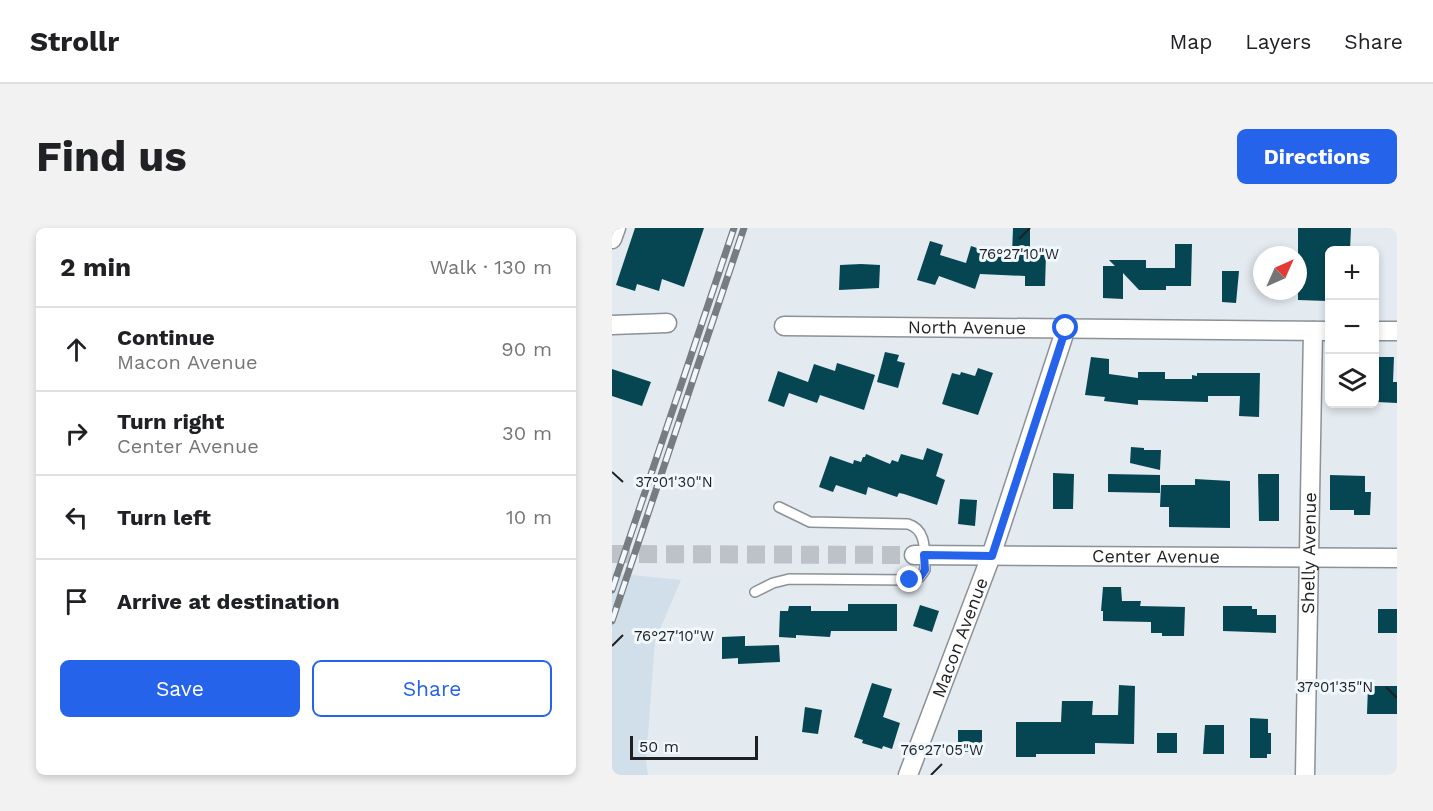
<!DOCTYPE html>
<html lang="en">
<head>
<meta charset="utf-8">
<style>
  :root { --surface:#fff; --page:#f2f2f2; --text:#202124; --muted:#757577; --line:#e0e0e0; --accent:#2563eb }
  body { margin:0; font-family:"Work Sans",sans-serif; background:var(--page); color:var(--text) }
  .controls { position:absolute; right:18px; top:18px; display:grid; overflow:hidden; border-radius:9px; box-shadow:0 3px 9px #0003 }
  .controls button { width:54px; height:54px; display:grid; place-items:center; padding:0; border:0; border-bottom:2px solid var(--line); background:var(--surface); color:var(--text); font:30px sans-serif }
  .compass { position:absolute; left:641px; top:18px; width:54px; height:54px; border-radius:50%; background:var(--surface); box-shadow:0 3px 9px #0003; rotate:45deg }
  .scale { position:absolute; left:18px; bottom:15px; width:128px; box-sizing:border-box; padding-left:6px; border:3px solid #1e2022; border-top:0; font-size:16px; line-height:21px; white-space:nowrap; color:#1e2022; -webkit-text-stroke:4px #f0f8fd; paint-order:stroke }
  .stop { position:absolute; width:18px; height:18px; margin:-14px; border:4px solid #2563eb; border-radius:50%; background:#fff }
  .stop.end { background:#2563eb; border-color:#fff; box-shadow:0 2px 6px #0008 }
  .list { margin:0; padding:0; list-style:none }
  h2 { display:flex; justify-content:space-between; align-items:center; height:78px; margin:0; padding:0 24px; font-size:26px }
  h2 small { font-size:20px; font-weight:400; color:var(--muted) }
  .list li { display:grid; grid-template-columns:39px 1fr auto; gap:18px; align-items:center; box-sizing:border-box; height:84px; padding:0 24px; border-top:2px solid var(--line) }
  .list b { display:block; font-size:22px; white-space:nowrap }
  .list p { margin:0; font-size:20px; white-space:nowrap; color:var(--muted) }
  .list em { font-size:20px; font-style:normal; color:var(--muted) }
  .actions { display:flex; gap:12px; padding:18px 24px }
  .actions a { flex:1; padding:14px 0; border:2px solid var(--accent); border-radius:9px; text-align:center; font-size:21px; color:var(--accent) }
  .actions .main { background:var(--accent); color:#fff }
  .icon { flex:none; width:33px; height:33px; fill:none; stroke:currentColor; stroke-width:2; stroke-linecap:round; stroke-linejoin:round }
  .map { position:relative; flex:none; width:785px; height:547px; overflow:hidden; border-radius:9px }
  header { display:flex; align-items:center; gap:36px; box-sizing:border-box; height:84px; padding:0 30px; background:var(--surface); border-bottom:2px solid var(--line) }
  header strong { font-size:28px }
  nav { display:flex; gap:33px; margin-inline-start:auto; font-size:21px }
  .intro { display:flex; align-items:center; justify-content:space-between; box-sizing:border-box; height:144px; padding:0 36px }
  h1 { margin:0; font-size:42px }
  .button { padding:15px 27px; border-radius:9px; background:var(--accent); color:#fff; font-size:21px; font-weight:700 }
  main { display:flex; gap:36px; padding:0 36px }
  aside { flex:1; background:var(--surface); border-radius:9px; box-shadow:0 3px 9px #0003 }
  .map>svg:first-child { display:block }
</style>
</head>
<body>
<header>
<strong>Strollr</strong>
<nav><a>Map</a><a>Layers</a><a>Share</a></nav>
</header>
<div class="intro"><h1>Find us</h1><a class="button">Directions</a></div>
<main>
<aside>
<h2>2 min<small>Walk · 130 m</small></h2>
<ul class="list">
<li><svg class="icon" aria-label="ahead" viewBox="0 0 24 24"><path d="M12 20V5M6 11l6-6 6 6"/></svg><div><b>Continue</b><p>Macon Avenue</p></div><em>90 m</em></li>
<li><svg class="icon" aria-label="right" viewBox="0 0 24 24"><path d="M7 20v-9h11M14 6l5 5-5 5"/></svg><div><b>Turn right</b><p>Center Avenue</p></div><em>30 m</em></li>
<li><svg class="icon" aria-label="left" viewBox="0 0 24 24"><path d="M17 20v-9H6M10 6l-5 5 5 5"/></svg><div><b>Turn left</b></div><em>10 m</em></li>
<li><svg class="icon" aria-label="arrive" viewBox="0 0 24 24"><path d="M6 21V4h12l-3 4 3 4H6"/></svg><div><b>Arrive at destination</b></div></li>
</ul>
<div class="actions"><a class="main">Save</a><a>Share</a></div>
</aside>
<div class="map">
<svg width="785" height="547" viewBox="0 0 785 547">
  <rect width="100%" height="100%" fill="#e3eaf0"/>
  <polygon fill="#d1dfea" points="0,345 69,352 43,413 34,533 36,547 0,547"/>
  <g fill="#064653">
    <polygon points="23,0 92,0 72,59 50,51 47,63 25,56 23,63 4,57"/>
    <polygon points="401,0 418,0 418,27 434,27 433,58 413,58 413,48 368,46 363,61 327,48 323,57 305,52 318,13 331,17 328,27 354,35 359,18 380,25 400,26"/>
    <polygon points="686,0 739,0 738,22 717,22 716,73 686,72"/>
    <polygon points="563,16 580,16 579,58 554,58 554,62 527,62 511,45 511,71 491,70 491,38 503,38 497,32 534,32 534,40 563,40"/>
    <polygon points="249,36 268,37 267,60 227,62 228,37"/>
    <polygon points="610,43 627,43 624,75 610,74"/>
    <polygon points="273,124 287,127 285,133 293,135 286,160 265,154"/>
    <polygon points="479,129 497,131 497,146 526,150 526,144 553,144 553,151 580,151 580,147 585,148 585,145 648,145 647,189 627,188 628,168 596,168 596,174 526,172 526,177 492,173 493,169 473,167"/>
    <polygon points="767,129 782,129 781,154 785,154 785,175 765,174"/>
    <polygon points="225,135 263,147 252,182 208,167 205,175 177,165 172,179 156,173 166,143 196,154 202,136 223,143"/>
    <polygon points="366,140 381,145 366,187 330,176 340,145 348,147 349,144 363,148"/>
    <polygon points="0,141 39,154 30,178 0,168"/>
    <polygon points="519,219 532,220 532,222 549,222 548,242 518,235"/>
    <polygon points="315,220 331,226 324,248 333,252 325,277 292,266 287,265 285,269 256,259 254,267 224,257 221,264 207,259 218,228 241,236 242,232 249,234 251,229 253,229 254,226 278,236 280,232 286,234 289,226 311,232"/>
    <polygon points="441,245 462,246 461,281 441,281"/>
    <polygon points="496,246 548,247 548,265 496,264"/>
    <polygon points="646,246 667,246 667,293 647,293"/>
    <polygon points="718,247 753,248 753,264 759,264 758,287 742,287 742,282 718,282"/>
    <polygon points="583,251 618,253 618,300 557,299 557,279 548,279 549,257 583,257"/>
    <polygon points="348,271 365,272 363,298 346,296"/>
    <polygon points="491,359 509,359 510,373 529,373 528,378 573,379 572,408 550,408 550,405 539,405 539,394 491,393 491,383 489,383"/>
    <polygon points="236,376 285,376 285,403 219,403 218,409 184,407 184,410 167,409 168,383 176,383 177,378 199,378 199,383 236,383"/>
    <polygon points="308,377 327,383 320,404 301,398"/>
    <polygon points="611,378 640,378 640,381 645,381 645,387 664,387 664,405 611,403"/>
    <rect x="766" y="381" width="19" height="24"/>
    <polygon points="133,408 133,418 167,417 168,434 126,436 126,430 110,431 110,409"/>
    <polygon points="260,455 280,461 271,489 288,495 280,521 271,518 270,521 250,515 251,512 242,509"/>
    <polygon points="507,457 523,458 522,516 483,515 483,526 424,526 424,529 404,529 404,494 449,494 450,473 481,473 480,487 506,487"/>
    <polygon points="756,458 785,458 785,486 755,486"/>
    <polygon points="193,479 210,482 206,506 190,504"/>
    <polygon points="638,490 656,491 656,505 659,505 659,526 655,526 655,530 638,530"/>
    <polygon points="593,497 612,497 612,526 591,526"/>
    <polygon points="346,502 370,502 370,523 346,524"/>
    <rect x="545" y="505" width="20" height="20"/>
  </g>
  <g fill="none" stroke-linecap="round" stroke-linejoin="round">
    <polyline stroke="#bcc2c7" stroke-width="18" stroke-dasharray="18 9" stroke-linecap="butt" points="0,326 302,327"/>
    <g stroke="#8b9196" stroke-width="12">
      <path id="lane" d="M 143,364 L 161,355 L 177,351 L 298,352 L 308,349 L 313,342 C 312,325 316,302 296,296 L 198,294 L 167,279"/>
    </g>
    <g stroke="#8b9196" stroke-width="21">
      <g id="street">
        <polyline points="0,11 4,0"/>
        <polyline points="0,97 55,95"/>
        <path id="s1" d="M 172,98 L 718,103"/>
        <polyline points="762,103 785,103"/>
        <path id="s2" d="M 302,327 L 785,330"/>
        <path id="s3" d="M 296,547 L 379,328 L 454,100"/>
        <path id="s4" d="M 693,547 L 701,103"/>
      </g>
    </g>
    <use href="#lane" stroke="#fff" stroke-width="9"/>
    <use href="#street" stroke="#fff" stroke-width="18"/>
    <g stroke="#777c80" stroke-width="7">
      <g id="rail">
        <polyline points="0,362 122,0"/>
        <polyline points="0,393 132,0"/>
      </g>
    </g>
    <use href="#rail" stroke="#f0f8fd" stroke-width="4.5" stroke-dasharray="14" stroke-linecap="butt"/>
  </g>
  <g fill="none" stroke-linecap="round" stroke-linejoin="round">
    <polyline stroke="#2563eb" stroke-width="8" points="298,352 308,349 313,342 312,327 380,328 454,100"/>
  </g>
  <path fill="none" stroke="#1e2022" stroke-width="2" d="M 407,11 L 418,0M 0,244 L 11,254M 0,418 L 11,407M 774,459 L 785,470M 319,547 L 330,536"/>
  <g text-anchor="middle" stroke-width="6" stroke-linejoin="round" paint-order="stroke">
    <g font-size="18" fill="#1e2022" stroke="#f0f8fd">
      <text dy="6" stroke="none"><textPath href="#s1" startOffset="183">North Avenue</textPath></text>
      <text dy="6" stroke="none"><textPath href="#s4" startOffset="222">Shelly Avenue</textPath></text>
      <text dy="6" stroke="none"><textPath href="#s2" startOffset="242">Center Avenue</textPath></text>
      <text dy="6" stroke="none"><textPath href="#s3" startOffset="147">Macon Avenue</textPath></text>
    </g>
  </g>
  <g font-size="15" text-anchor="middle" fill="#1e2022" stroke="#f0f8fd" stroke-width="6" stroke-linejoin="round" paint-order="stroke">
    <text x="407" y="31">76°27'10"W</text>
    <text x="62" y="259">37°01'30"N</text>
    <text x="62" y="413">76°27'10"W</text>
    <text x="723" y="464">37°01'35"N</text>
    <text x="330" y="527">76°27'05"W</text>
  </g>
</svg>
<div class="controls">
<button>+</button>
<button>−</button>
<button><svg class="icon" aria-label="layers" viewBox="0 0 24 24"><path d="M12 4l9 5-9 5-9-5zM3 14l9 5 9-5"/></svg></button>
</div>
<svg class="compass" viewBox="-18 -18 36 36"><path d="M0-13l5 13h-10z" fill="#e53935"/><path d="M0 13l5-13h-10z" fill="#757577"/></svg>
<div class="scale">50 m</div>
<div class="stop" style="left:454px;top:100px"></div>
<div class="stop end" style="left:298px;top:352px"></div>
</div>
</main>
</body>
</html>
